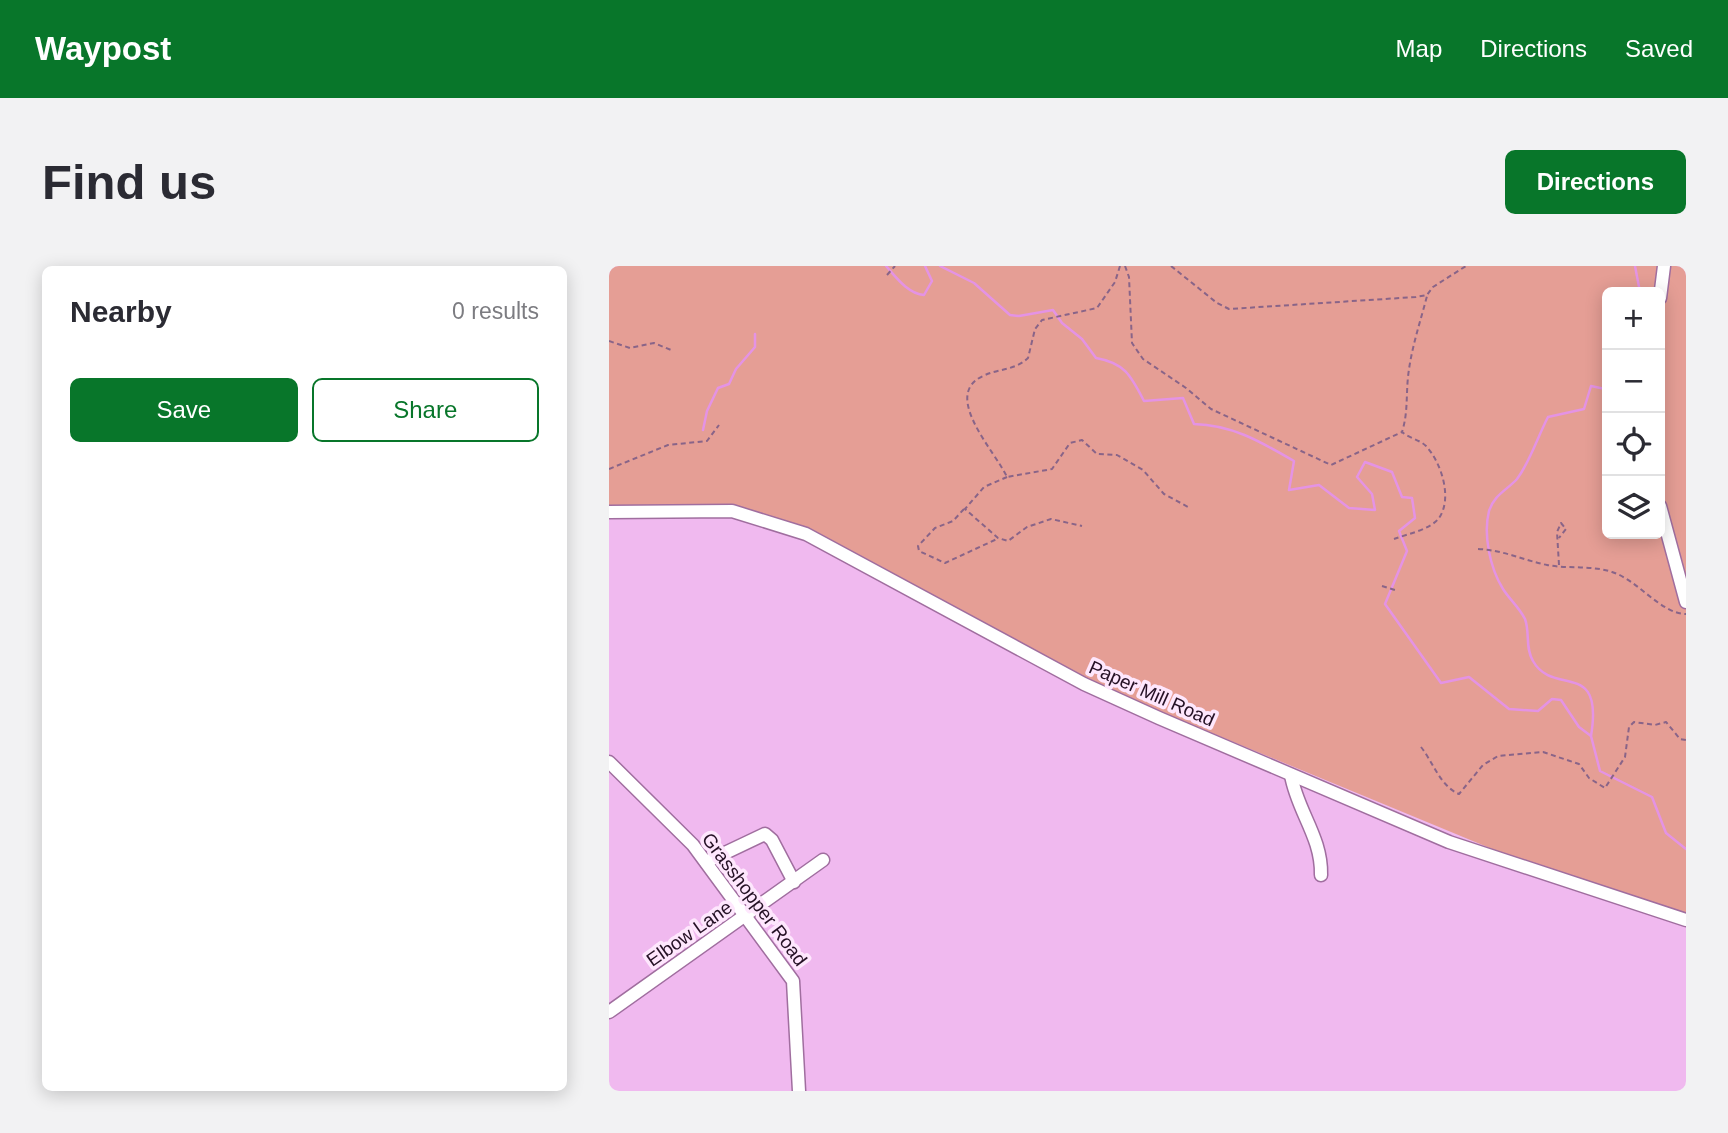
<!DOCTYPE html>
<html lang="en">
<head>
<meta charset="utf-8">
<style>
  :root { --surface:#fff; --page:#f2f2f3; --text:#2b2b33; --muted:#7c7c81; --line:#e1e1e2; --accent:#08762a }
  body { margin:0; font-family:Arial,sans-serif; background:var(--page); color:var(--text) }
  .controls { position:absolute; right:21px; top:21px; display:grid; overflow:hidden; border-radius:10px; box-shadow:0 4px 18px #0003 }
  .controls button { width:63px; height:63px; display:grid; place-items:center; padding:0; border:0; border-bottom:2px solid var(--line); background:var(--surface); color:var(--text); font:35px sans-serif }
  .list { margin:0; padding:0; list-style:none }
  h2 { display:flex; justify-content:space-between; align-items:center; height:91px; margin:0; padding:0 28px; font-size:30px }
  h2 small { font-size:23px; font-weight:400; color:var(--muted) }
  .actions { display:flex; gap:14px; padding:21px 28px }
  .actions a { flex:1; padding:16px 0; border:2px solid var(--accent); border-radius:10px; text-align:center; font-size:24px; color:var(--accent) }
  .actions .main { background:var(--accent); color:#fff }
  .icon { flex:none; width:38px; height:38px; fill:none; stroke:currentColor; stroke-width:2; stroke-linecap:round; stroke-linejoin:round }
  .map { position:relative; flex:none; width:1077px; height:825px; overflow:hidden; border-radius:10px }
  header { display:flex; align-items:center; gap:42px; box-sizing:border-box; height:98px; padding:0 35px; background:var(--accent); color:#fff }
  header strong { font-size:33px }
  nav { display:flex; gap:38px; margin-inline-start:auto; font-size:24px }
  .intro { display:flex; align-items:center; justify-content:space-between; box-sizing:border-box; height:168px; padding:0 42px }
  h1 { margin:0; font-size:49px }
  .button { padding:18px 32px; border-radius:10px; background:var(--accent); color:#fff; font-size:24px; font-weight:700 }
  main { display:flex; gap:42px; padding:0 42px }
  aside { flex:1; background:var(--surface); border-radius:10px; box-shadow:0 4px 18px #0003 }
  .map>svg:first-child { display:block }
</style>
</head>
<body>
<header>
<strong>Waypost</strong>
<nav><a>Map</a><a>Directions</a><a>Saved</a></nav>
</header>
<div class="intro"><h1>Find us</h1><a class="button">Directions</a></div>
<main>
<aside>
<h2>Nearby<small>0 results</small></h2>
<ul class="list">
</ul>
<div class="actions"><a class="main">Save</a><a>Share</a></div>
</aside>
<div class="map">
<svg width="1077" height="825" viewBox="0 0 1077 825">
  <rect width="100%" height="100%" fill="#f0b9ef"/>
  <path fill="#e59e95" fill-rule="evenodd" d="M 0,0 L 1077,0 L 1077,648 L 888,585 L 494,422 L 397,372 L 258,293 L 197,263 L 121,240 L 0,242 ZM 998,26 L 1051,26 L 1051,268 L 998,268 Z"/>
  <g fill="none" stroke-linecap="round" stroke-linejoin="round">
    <g stroke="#e493e4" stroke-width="2.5">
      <path d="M 277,0 C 287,11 299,28 315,29 L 323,15 L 316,0"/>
      <path d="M 331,0 L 365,17 L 401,49 L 410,50 L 444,44 L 453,57 L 473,73 L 487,92 C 516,97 522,110 535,135 L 574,132 L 585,158 C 624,159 652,176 685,195 L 680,224 L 710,219 L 740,242 L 766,244 L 763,228 L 748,211 L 756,196 L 783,206 L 793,231 L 803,232 L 806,252 L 790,265 L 798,285 L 776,338 L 832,417 L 860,411 L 900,443 L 929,445 L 943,433 L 952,434 L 970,461 L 982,470 L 991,505 L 1043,531 L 1057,567 L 1077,583"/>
      <polyline points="1026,0 1031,26"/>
      <polyline points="94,164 98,145 109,122 120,118 127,103 146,81 146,68"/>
      <path d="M 982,470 C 995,392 944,431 924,395 C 916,382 921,366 916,353 C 910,341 901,334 894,323 C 881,302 874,269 880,245 C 885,229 898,224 908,213 C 921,196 929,170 939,151 L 975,143 L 982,120 L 996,123 L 995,86 L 998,82"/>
    </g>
    <g stroke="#a06e9f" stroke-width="15">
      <g id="minor">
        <polyline points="1051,32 1055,0"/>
        <polyline points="1051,240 1077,336"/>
        <polyline points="0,246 123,245 197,268 475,418 550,452 840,576 1077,654"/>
        <polyline points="0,496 84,579 184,715 190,825"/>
        <path d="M 682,509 C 688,545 713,571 712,609"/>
        <polyline points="97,596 156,568 163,574 185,616"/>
        <polyline points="0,746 214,594"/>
      </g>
    </g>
    <g stroke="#896488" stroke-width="2" stroke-dasharray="5 3.5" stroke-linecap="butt">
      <path d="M 511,0 L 506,16 L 488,42 L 433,54 L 426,63 L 419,92 C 405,105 390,102 374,110 C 332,129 386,185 398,211 L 443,203 L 461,177 L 473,174 L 488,188 L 508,189 L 534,204 L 555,228 L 581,242"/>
      <polyline points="516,0 520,11 523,77 534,93 577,122 602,143 722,199 793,166"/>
      <polyline points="562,0 608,37 620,43 807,31 818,29 824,21 857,0"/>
      <polyline points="278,9 286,0"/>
      <polyline points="0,75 21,82 45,77 62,84"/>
      <polyline points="0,203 59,179 98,175 110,159"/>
      <polyline points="398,211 375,221 356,243 389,272 399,275 418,261 442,253 473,260"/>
      <polyline points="355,243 344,255 326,262 309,280 310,285 336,297 388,273"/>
      <path d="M 785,273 C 798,268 821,264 830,252 C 844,232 832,196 817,180 C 811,174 800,172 793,166 C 799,147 797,131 799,111 C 802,83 811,57 818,30"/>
      <path d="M 869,283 C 894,284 914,294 938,299 C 959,303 982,299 1003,306 C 1029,314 1052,348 1077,348"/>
      <polyline points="950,299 948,266 952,257 957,263 950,272"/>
      <polyline points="773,320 789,325"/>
      <path d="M 812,481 C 824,496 831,520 850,528 L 874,499 L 889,490 L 934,486 L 970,498 L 980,512 L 996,522 L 1016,491 L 1020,461 L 1025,456 L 1046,459 L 1057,456 L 1071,473 L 1077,474"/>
    </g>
    <use href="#minor" stroke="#fff" stroke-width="12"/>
  </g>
  <g text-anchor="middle" stroke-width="7" stroke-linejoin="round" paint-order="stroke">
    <g font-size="19" fill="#251125" stroke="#fee7fd">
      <text transform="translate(543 427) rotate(24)" y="7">Paper Mill Road</text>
      <text transform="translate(146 633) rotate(53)" y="7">Grasshopper Road</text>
      <text transform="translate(80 667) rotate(-35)" y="7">Elbow Lane</text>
    </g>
  </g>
</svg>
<div class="controls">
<button>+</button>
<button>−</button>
<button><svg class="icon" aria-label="locate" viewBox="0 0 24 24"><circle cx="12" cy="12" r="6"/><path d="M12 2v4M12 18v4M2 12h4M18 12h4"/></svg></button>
<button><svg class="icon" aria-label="layers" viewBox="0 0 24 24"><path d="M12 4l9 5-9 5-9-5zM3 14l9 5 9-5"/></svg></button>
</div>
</div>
</main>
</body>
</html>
